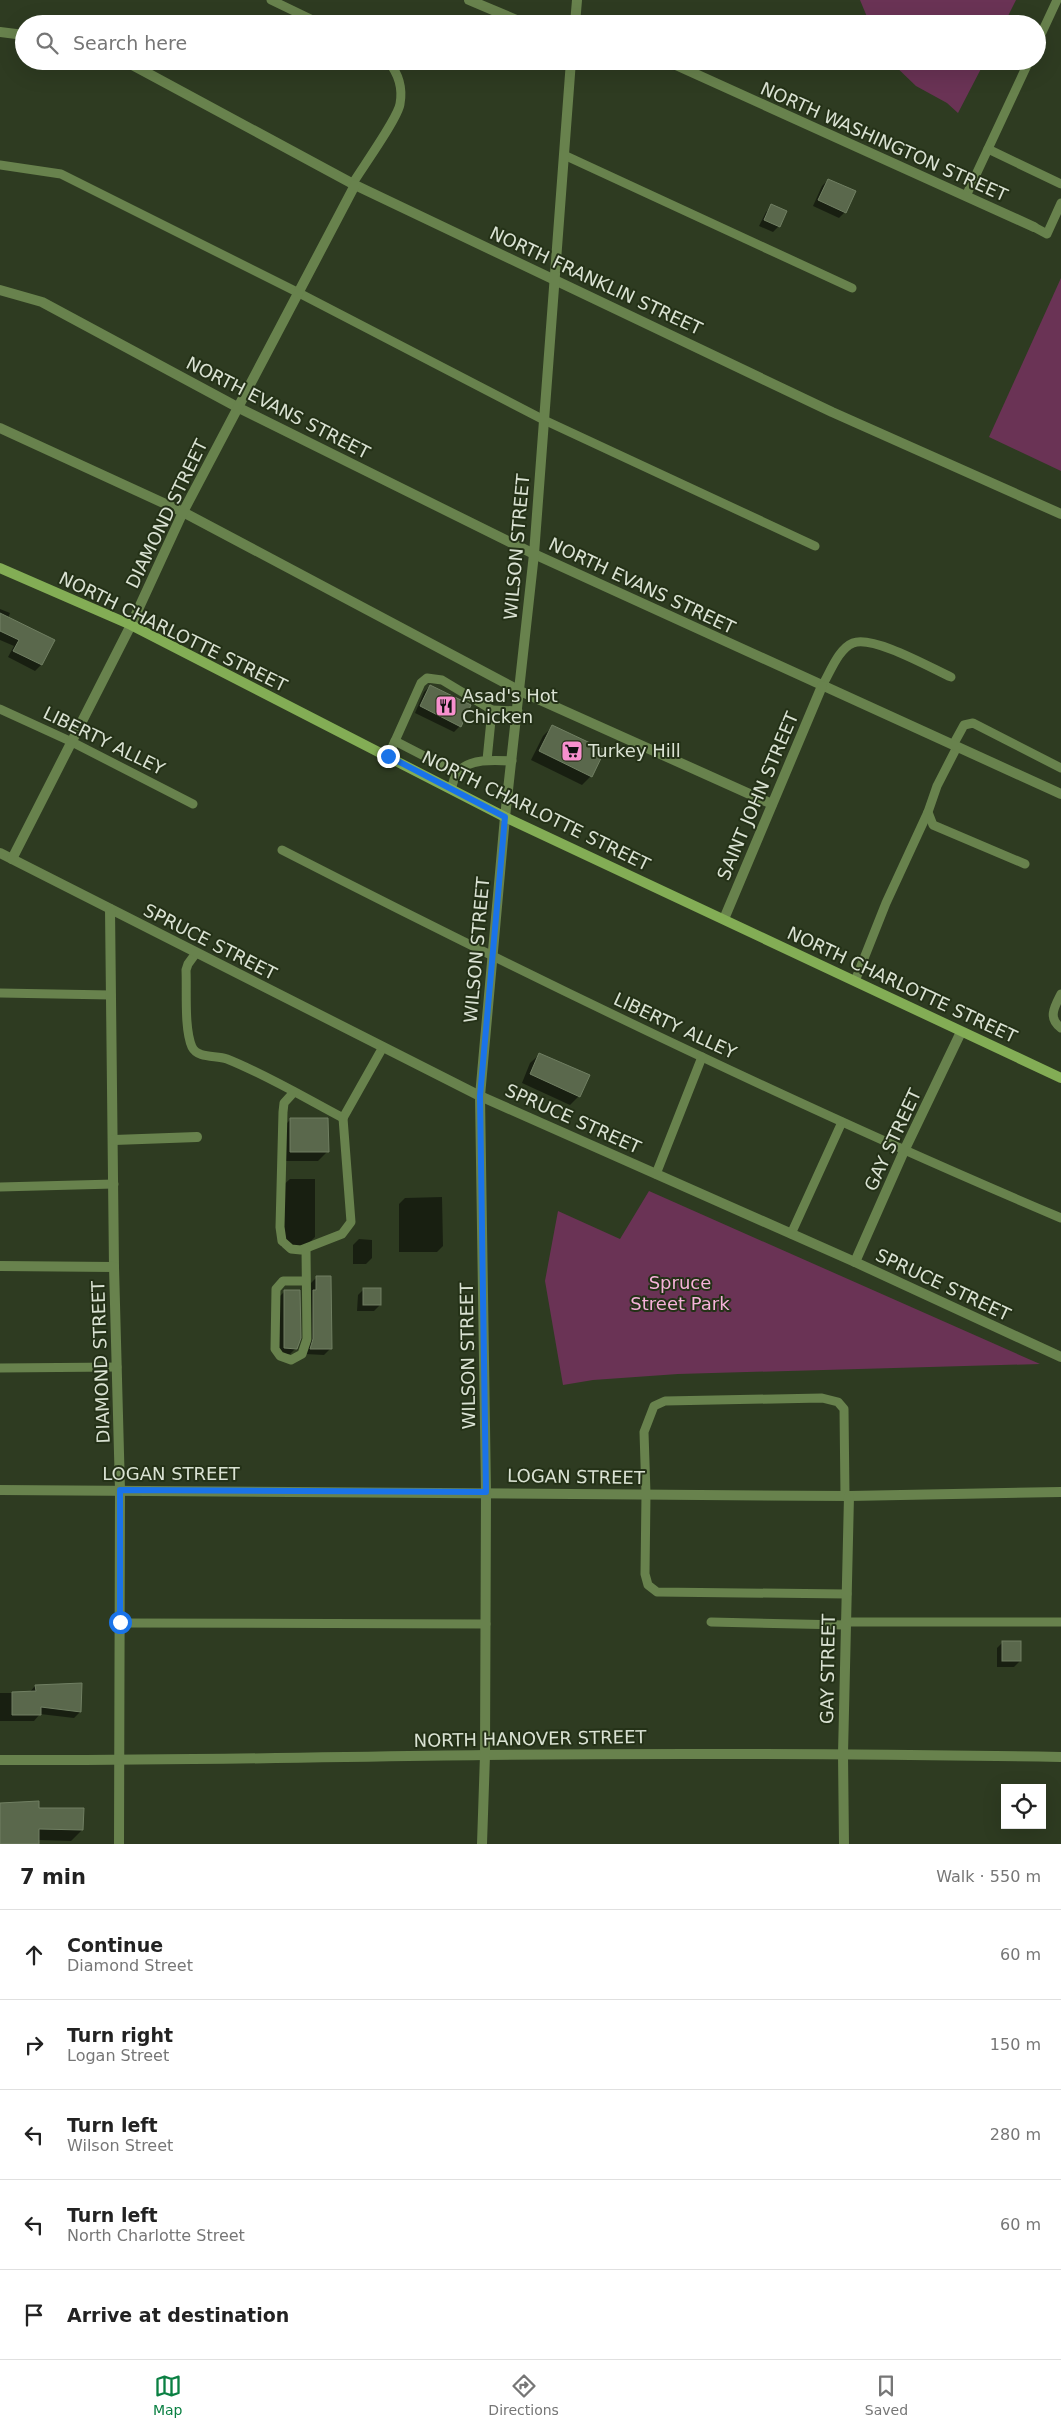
<!DOCTYPE html>
<html lang="en">
<head>
<meta charset="utf-8">
<style>
  :root { --surface:#fff; --page:#f6f6f6; --text:#222; --muted:#767676; --line:#e0e0e0; --accent:#0b8043 }
  body { margin:0; font-family:"DejaVu Sans",sans-serif; background:var(--page); color:var(--text) }
  .controls { position:absolute; right:15px; bottom:15px; display:grid; overflow:hidden; border-radius:0px; box-shadow:0 5px 20px #0002 }
  .controls button { width:45px; height:45px; display:grid; place-items:center; padding:0; border:0; border-bottom:1px solid var(--line); background:var(--surface); color:var(--text); font:25px sans-serif }
  .stop { position:absolute; width:15px; height:15px; margin:-11px; border:4px solid #1a73e8; border-radius:50%; background:#fff }
  .stop.end { background:#1a73e8; border-color:#fff; box-shadow:0 1px 5px #0008 }
  .list { margin:0; padding:0; list-style:none }
  h2 { display:flex; justify-content:space-between; align-items:center; height:65px; margin:0; padding:0 20px; font-size:21px }
  h2 small { font-size:16px; font-weight:400; color:var(--muted) }
  .list li { display:grid; grid-template-columns:32px 1fr auto; gap:15px; align-items:center; box-sizing:border-box; height:90px; padding:0 20px; border-top:1px solid var(--line) }
  .list b { display:block; font-size:19px; white-space:nowrap }
  .list p { margin:0; font-size:16px; white-space:nowrap; color:var(--muted) }
  .list em { font-size:16px; font-style:normal; color:var(--muted) }
  .icon { flex:none; width:28px; height:28px; fill:none; stroke:currentColor; stroke-width:2; stroke-linecap:round; stroke-linejoin:round }
  .map { position:relative; flex:none; width:1061px; height:1844px; overflow:hidden }
  .search { position:absolute; background:var(--surface); box-shadow:0 5px 20px #0002; left:15px; right:15px; top:15px; height:55px; display:flex; align-items:center; gap:12px; box-sizing:border-box; padding:0 18px; border-radius:28px; color:var(--muted); font-size:19px }
  .sheet { height:515px; background:var(--surface) }
  nav { display:flex; justify-content:space-around; align-items:center; box-sizing:border-box; height:70px; border-top:1px solid var(--line); background:var(--surface); font-size:14px; color:var(--muted) }
  nav a { display:grid; justify-items:center; gap:2px }
  nav .on { color:var(--accent) }
  .map>svg:first-child { display:block }
</style>
</head>
<body>
<div class="map">
<svg width="1061" height="1844" viewBox="0 0 1061 1844">
  <rect width="100%" height="100%" fill="#2e3b21"/>
  <g fill="#6a3355">
    <polygon points="860,0 1016,0 1004,24 870,24"/>
    <polygon points="890,61 985,61 958,113 947,103 916,86"/>
    <polygon points="1061,278 1061,471 989,437"/>
    <polygon points="649,1191 1040,1364 678,1374 593,1380 563,1385 545,1281 558,1211 620,1239"/>
  </g>
  <g fill="#0007">
    <polygon points="828,180 845,212 839,218 813,206 822,186"/>
    <polygon points="772,206 779,226 773,232 759,226 766,212"/>
    <polygon points="0,609 10,613 8,618 53,640 41,665 35,671 8,657 14,646 0,640"/>
    <polygon points="430,686 460,726 454,732 415,713 424,692"/>
    <polygon points="552,727 591,776 582,785 531,760 543,736"/>
    <polygon points="540,1054 579,1096 570,1105 522,1083 530,1063"/>
    <polygon points="291,1119 327,1152 318,1161 281,1161 281,1129"/>
    <polygon points="290,1179 315,1179 315,1237 306,1246 281,1247 280,1188"/>
    <polygon points="442,1197 443,1246 437,1252 399,1252 399,1204 405,1198"/>
    <polygon points="359,1239 372,1240 372,1258 366,1264 353,1264 353,1245"/>
    <polygon points="317,1277 330,1349 324,1355 305,1354 311,1283"/>
    <polygon points="364,1289 380,1305 374,1311 357,1311 358,1295"/>
    <polygon points="285,1291 296,1348 290,1354 278,1354 279,1297"/>
    <polygon points="1003,1642 1020,1661 1014,1667 997,1667 997,1648"/>
    <polygon points="35,1686 80,1712 74,1718 40,1714 34,1721 0,1721 0,1693 29,1693"/>
    <polygon points="0,1805 38,1809 82,1830 71,1841 38,1840 37,1844 0,1844"/>
  </g>
  <g fill="#5a684c" stroke="#707f62">
    <polygon points="828,179 856,191 846,213 818,200"/>
    <polygon points="771,204 787,211 780,227 764,220"/>
    <polygon points="0,613 55,640 42,665 13,651 19,640 0,631"/>
    <polygon points="430,685 471,705 461,727 420,706"/>
    <polygon points="552,725 605,750 592,777 539,751"/>
    <polygon points="539,1053 590,1075 580,1097 530,1074"/>
    <polygon points="290,1118 328,1118 329,1152 290,1152"/>
    <polygon points="316,1276 331,1276 332,1349 310,1349 313,1339 313,1290 316,1290"/>
    <rect x="363" y="1288" width="18" height="17"/>
    <polygon points="284,1290 300,1290 301,1338 297,1349 284,1348"/>
    <rect x="1002" y="1641" width="19" height="20"/>
    <polygon points="82,1683 81,1712 41,1707 41,1715 12,1715 12,1692 36,1691 35,1685"/>
    <polygon points="39,1801 39,1808 84,1808 83,1830 39,1829 39,1844 0,1844 0,1803"/>
  </g>
  <g fill="none" stroke-linecap="round" stroke-linejoin="round">
    <g stroke="#68824d" stroke-width="9">
      <polyline points="271,0 321,24"/>
      <polyline points="1037,43 1057,0"/>
      <polyline points="988,149 1061,184"/>
      <polyline points="564,155 852,288"/>
      <polyline points="0,165 61,174 299,293 544,420 815,546"/>
      <path d="M 353,183 C 362,168 398,118 400,104 C 403,88 398,73 388,61"/>
      <polyline points="966,196 1029,61"/>
      <polyline points="1034,227 1047,234 1061,203"/>
      <path d="M 822,686 C 830,673 838,649 853,643 C 873,635 931,668 951,677"/>
      <polyline points="0,709 72,742 193,804"/>
      <polyline points="492,710 518,711"/>
      <polyline points="395,741 421,683 427,678 442,680 492,710 487,760"/>
      <polyline points="953,745 964,725 973,723 1061,768"/>
      <polyline points="957,747 937,786 928,812 933,825 1025,864"/>
      <polyline points="388,756 395,741 457,773"/>
      <path d="M 451,789 C 453,784 454,777 457,773 C 468,758 496,760 512,761"/>
      <path d="M 282,850 C 538,981 796,1106 1061,1218"/>
      <path d="M 196,953 L 188,964 L 186,970 C 187,991 184,1029 192,1047 C 198,1059 216,1055 227,1059 C 267,1075 305,1098 343,1118 L 383,1047"/>
      <polyline points="855,981 886,903 928,812"/>
      <polyline points="0,993 111,995"/>
      <path d="M 1061,994 C 1055,1006 1047,1018 1061,1028"/>
      <polyline points="294,1092 284,1103 283,1112 280,1227 282,1241 291,1249 301,1250 342,1234 351,1222 343,1118"/>
      <polyline points="656,1174 702,1057"/>
      <polyline points="0,1187 114,1184"/>
      <polyline points="791,1234 842,1122"/>
      <polyline points="306,1249 307,1339 302,1354 291,1360 280,1356 275,1349 276,1289 283,1281 306,1281"/>
      <polyline points="0,1368 117,1367"/>
      <polyline points="845,1496 844,1409 838,1402 822,1398 665,1401 654,1406 644,1432 646,1494 645,1574 648,1585 657,1592 847,1594"/>
      <polyline points="711,1622 845,1625"/>
      <polyline points="845,1622 1061,1622"/>
      <polyline points="120,1623 486,1624"/>
    </g>
    <g stroke="#68824d" stroke-width="10">
      <polyline points="469,0 526,24"/>
      <polyline points="0,32 24,35"/>
      <polyline points="125,61 355,185 832,412 1061,514"/>
      <polyline points="667,61 1034,227"/>
      <polyline points="0,290 42,302 239,408 534,554 1061,794"/>
      <polyline points="0,428 183,512 520,691 772,804"/>
      <polyline points="0,853 480,1096 855,1262 1061,1357"/>
      <polyline points="12,859 131,625 183,512 355,185"/>
      <polyline points="110,909 114,1267 120,1490 119,1844"/>
      <polyline points="724,919 822,686"/>
      <polyline points="114,1140 197,1137"/>
      <polyline points="855,1262 904,1151 961,1032"/>
      <polyline points="0,1266 114,1267"/>
      <polyline points="0,1490 849,1496 1061,1492"/>
      <polyline points="844,1844 843,1754 849,1496"/>
    </g>
    <g stroke="#68824d" stroke-width="10">
      <polyline points="575,24 577,0"/>
      <path d="M 0,1760 C 162,1761 323,1757 485,1755 C 677,1753 869,1754 1061,1757"/>
      <polyline points="482,1844 485,1755 486,1492 480,1096 505,817 534,554 571,61"/>
    </g>
    <polyline stroke="#83ad55" stroke-width="10" points="0,568 131,625 505,817 1061,1078"/>
  </g>
  <g fill="none" stroke-linecap="round" stroke-linejoin="round">
    <polyline stroke="#1a73e8" stroke-width="6" points="120,1622 120,1490 486,1492 480,1096 505,817 388,756"/>
  </g>
  <defs>
    <g id="restaurant-square" transform="scale(1.125)"><rect x="-9" y="-9" width="18" height="18" rx="4" fill="#f790ce" stroke="#243117"/><path d="M-5-6h1v4h1v-4h1v4h1v-4h1v5L-1.5 .5V6h-2V.5L-5-1ZM5-6V6H3V1.5H1.5Q1.5-4 5-6Z" fill="#111"/></g>
    <g id="supermarket-square" transform="scale(1.125)"><rect x="-9" y="-9" width="18" height="18" rx="4" fill="#f790ce" stroke="#243117"/><path d="M-6-5.5h2.5l.6 2H6L4.5 2H-2.5L-4.4-4H-6ZM-1.5 3.2a1.3 1.3 0 1 0 .1 0ZM3 3.2a1.3 1.3 0 1 0 .1 0Z" fill="#111"/></g>
  </defs>
  <g fill-rule="evenodd">
    <use href="#restaurant-square" x="446" y="706"/>
    <use href="#supermarket-square" x="572" y="751"/>
  </g>
  <g text-anchor="middle" stroke-width="4" stroke-linejoin="round" paint-order="stroke">
    <g font-size="18" fill="#dae2d3" stroke="#243117">
      <text transform="translate(884 142) rotate(24)" y="6">NORTH WASHINGTON STREET</text>
      <text transform="translate(596 281) rotate(25)" y="6">NORTH FRANKLIN STREET</text>
      <text transform="translate(278 408) rotate(27)" y="6">NORTH EVANS STREET</text>
      <text transform="translate(167 514) rotate(-64)" y="6">DIAMOND STREET</text>
      <text transform="translate(517 547) rotate(-85)" y="6">WILSON STREET</text>
      <text transform="translate(642 586) rotate(25)" y="6">NORTH EVANS STREET</text>
      <text transform="translate(173 632) rotate(26)" y="6">NORTH CHARLOTTE STREET</text>
      <text transform="translate(104 741) rotate(26)" y="6">LIBERTY ALLEY</text>
      <text transform="translate(758 796) rotate(-67)" y="6">SAINT JOHN STREET</text>
      <text transform="translate(536 811) rotate(26)" y="6">NORTH CHARLOTTE STREET</text>
      <text transform="translate(210 942) rotate(27)" y="6">SPRUCE STREET</text>
      <text transform="translate(477 950) rotate(-85)" y="6">WILSON STREET</text>
      <text transform="translate(902 985) rotate(25)" y="6">NORTH CHARLOTTE STREET</text>
      <text transform="translate(675 1026) rotate(25)" y="6">LIBERTY ALLEY</text>
      <text transform="translate(573 1119) rotate(24)" y="6">SPRUCE STREET</text>
      <text transform="translate(893 1140) rotate(-65)" y="6">GAY STREET</text>
      <text transform="translate(943 1285) rotate(25)" y="6">SPRUCE STREET</text>
      <text transform="translate(468 1356) rotate(-91)" y="6">WILSON STREET</text>
      <text transform="translate(101 1362) rotate(-92)" y="6">DIAMOND STREET</text>
      <text x="171" y="1480">LOGAN STREET</text>
      <text transform="translate(576 1477) rotate(1)" y="6">LOGAN STREET</text>
      <text transform="translate(828 1669) rotate(-89)" y="6">GAY STREET</text>
      <text transform="translate(530 1739) rotate(-1)" y="6">NORTH HANOVER STREET</text>
    </g>
    <g font-size="18" fill="#dae2d3" stroke="#243117" text-anchor="start">
      <text x="462" y="702">Asad's Hot<tspan x="462" dy="21">Chicken</tspan></text>
      <text x="588" y="757">Turkey Hill</text>
    </g>
    <g font-size="18" fill="#f6b2d9" stroke="#243117">
      <text x="680" y="1289">Spruce<tspan x="680" dy="21">Street Park</tspan></text>
    </g>
  </g>
</svg>
<div class="controls">
<button><svg class="icon" aria-label="locate" viewBox="0 0 24 24"><circle cx="12" cy="12" r="6"/><path d="M12 2v4M12 18v4M2 12h4M18 12h4"/></svg></button>
</div>
<div class="stop" style="left:120px;top:1622px"></div>
<div class="stop end" style="left:388px;top:756px"></div>
<div class="search"><svg class="icon" aria-label="search" viewBox="0 0 24 24"><circle cx="10" cy="10" r="6"/><path d="M15 15l6 6"/></svg>Search here</div>
</div>
<section class="sheet">
<h2>7 min<small>Walk · 550 m</small></h2>
<ul class="list">
<li><svg class="icon" aria-label="ahead" viewBox="0 0 24 24"><path d="M12 20V5M6 11l6-6 6 6"/></svg><div><b>Continue</b><p>Diamond Street</p></div><em>60 m</em></li>
<li><svg class="icon" aria-label="right" viewBox="0 0 24 24"><path d="M7 20v-9h11M14 6l5 5-5 5"/></svg><div><b>Turn right</b><p>Logan Street</p></div><em>150 m</em></li>
<li><svg class="icon" aria-label="left" viewBox="0 0 24 24"><path d="M17 20v-9H6M10 6l-5 5 5 5"/></svg><div><b>Turn left</b><p>Wilson Street</p></div><em>280 m</em></li>
<li><svg class="icon" aria-label="left" viewBox="0 0 24 24"><path d="M17 20v-9H6M10 6l-5 5 5 5"/></svg><div><b>Turn left</b><p>North Charlotte Street</p></div><em>60 m</em></li>
<li><svg class="icon" aria-label="arrive" viewBox="0 0 24 24"><path d="M6 21V4h12l-3 4 3 4H6"/></svg><div><b>Arrive at destination</b></div></li>
</ul>
</section>
<nav>
<a class="on"><svg class="icon" aria-label="map" viewBox="0 0 24 24"><path d="M3 6l6-2 6 2 6-2v14l-6 2-6-2-6 2zM9 4v14M15 6v14"/></svg>Map</a>
<a><svg class="icon" aria-label="directions" viewBox="0 0 24 24"><path d="M12 3l9 9-9 9-9-9zM9 14v-3h6M13 9l2 2-2 2"/></svg>Directions</a>
<a><svg class="icon" aria-label="saved" viewBox="0 0 24 24"><path d="M7 4h10v16l-5-4-5 4z"/></svg>Saved</a>
</nav>
</body>
</html>
